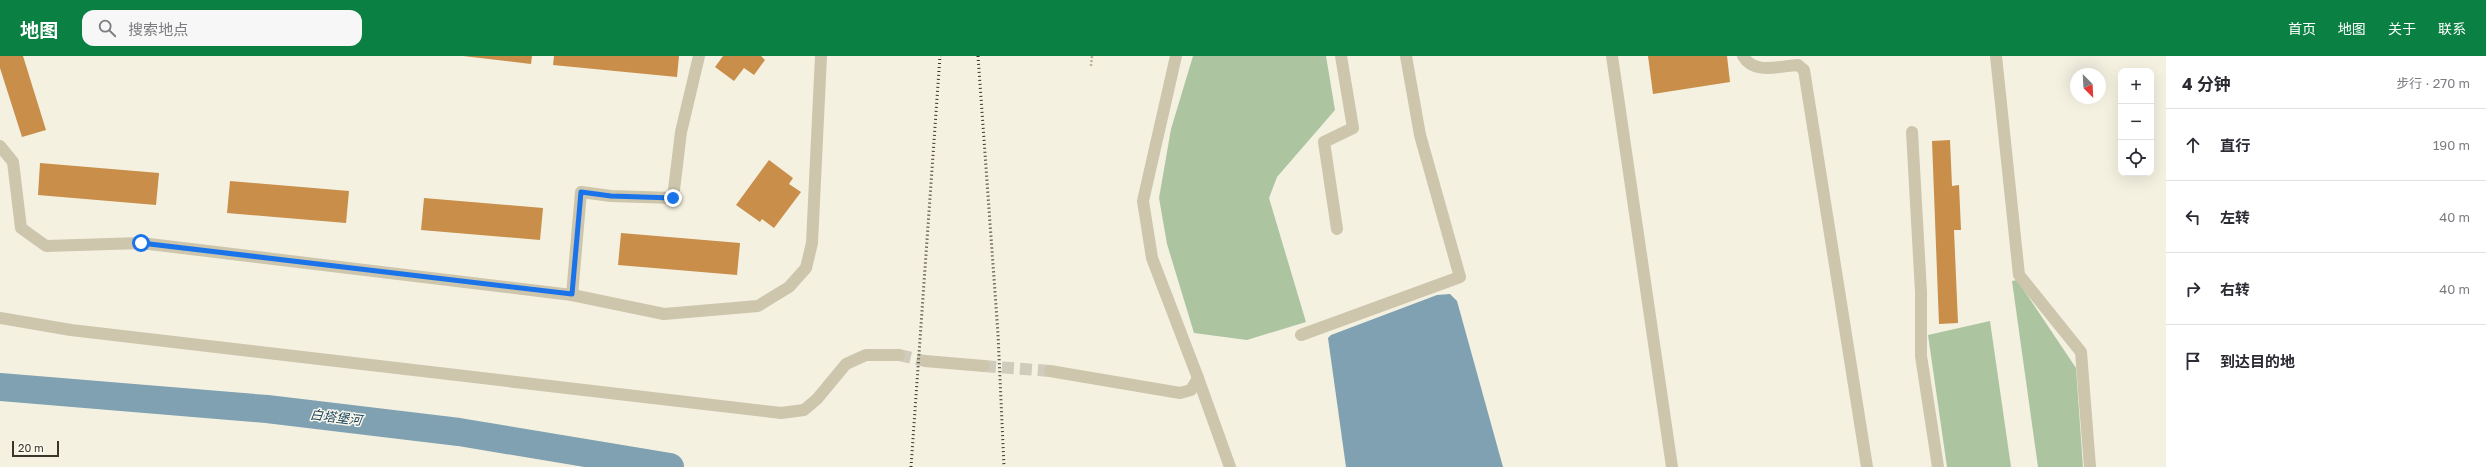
<!DOCTYPE html>
<html lang="zh">
<head>
<meta charset="utf-8">
<style>
  :root { --surface:#fff; --page:#f7f7f7; --text:#2b2b33; --muted:#7c7c81; --line:#e1e1e2; --accent:#0b8043 }
  body { margin:0; font-family:"Golos Text","Noto Sans SC",sans-serif; background:var(--page); color:var(--text) }
  .controls { position:absolute; right:12px; top:12px; display:grid; overflow:hidden; border-radius:8px; box-shadow:0 4px 16px #0002 }
  .controls button { width:36px; height:36px; display:grid; place-items:center; padding:0; border:0; border-bottom:1px solid var(--line); background:var(--surface); color:var(--text); font:20px sans-serif }
  .compass { position:absolute; left:2070px; top:12px; width:36px; height:36px; border-radius:50%; background:var(--surface); box-shadow:0 4px 16px #0002; rotate:156deg }
  .scale { position:absolute; left:12px; bottom:10px; width:47px; box-sizing:border-box; padding-left:4px; border:2px solid #3b352b; border-top:0; font-size:11px; line-height:14px; white-space:nowrap; color:#3b352b; -webkit-text-stroke:3px #fbf9ee; paint-order:stroke }
  .stop { position:absolute; width:12px; height:12px; margin:-9px; border:3px solid #1a73e8; border-radius:50%; background:#fff }
  .stop.end { background:#1a73e8; border-color:#fff; box-shadow:0 1px 4px #0008 }
  .list { margin:0; padding:0; list-style:none }
  h2 { display:flex; justify-content:space-between; align-items:center; height:52px; margin:0; padding:0 16px; font-size:17px }
  h2 small { font-size:13px; font-weight:400; color:var(--muted) }
  .list li { display:grid; grid-template-columns:26px 1fr auto; gap:12px; align-items:center; box-sizing:border-box; height:72px; padding:0 16px; border-top:1px solid var(--line) }
  .list b { display:block; font-size:15px; white-space:nowrap }
  .list em { font-size:13px; font-style:normal; color:var(--muted) }
  .icon { flex:none; width:22px; height:22px; fill:none; stroke:currentColor; stroke-width:2; stroke-linecap:round; stroke-linejoin:round }
  .map { position:relative; flex:none; width:2166px; height:411px; overflow:hidden }
  header { display:flex; align-items:center; gap:24px; box-sizing:border-box; height:56px; padding:0 20px; background:var(--accent); color:#fff }
  header strong { font-size:19px }
  nav { display:flex; gap:22px; margin-inline-start:auto; font-size:14px }
  .search { width:280px; height:36px; background:var(--page); display:flex; align-items:center; gap:10px; box-sizing:border-box; padding:0 14px; border-radius:12px; color:var(--muted); font-size:15px }
  main { display:flex }
  aside { flex:1; background:var(--surface) }
  .map>svg:first-child { display:block }
</style>
</head>
<body>
<header>
<strong>地图</strong>
<div class="search"><svg class="icon" aria-label="search" viewBox="0 0 24 24"><circle cx="10" cy="10" r="6"/><path d="M15 15l6 6"/></svg>搜索地点</div>
<nav><a>首页</a><a>地图</a><a>关于</a><a>联系</a></nav>
</header>
<main>
<div class="map">
<svg width="2166" height="411" viewBox="0 0 2166 411">
  <rect width="100%" height="100%" fill="#f4f1e1"/>
  <g fill="#adc4a0">
    <polygon points="1193,0 1326,0 1335,54 1277,121 1269,142 1306,266 1247,284 1194,277 1167,188 1159,142 1171,73"/>
    <polygon points="2017,224 2076,312 2083,411 2038,411 2012,225"/>
    <polygon points="1990,265 2011,411 1947,411 1928,279"/>
  </g>
  <polygon fill="#7fa1b2" points="1450,238 1457,245 1503,411 1346,411 1328,282 1331,279 1437,239"/>
  <g fill="none" stroke-linecap="round" stroke-linejoin="round">
    <polyline stroke="#7fa1b2" stroke-width="28" points="0,331 267,353 459,376 670,411"/>
  </g>
  <g fill="#c88e4a">
    <polygon points="0,0 23,0 46,74 22,81 0,12"/>
    <polygon points="463,0 532,0 531,8"/>
    <polygon points="554,0 679,0 677,21 553,9"/>
    <polygon points="723,0 761,0 765,4 754,19 744,12 734,25 715,11"/>
    <polygon points="1648,0 1727,0 1730,26 1653,38"/>
    <polygon points="1950,84 1952,130 1959,129 1961,174 1954,174 1958,267 1939,268 1932,85"/>
    <polygon points="769,104 793,122 789,128 801,136 774,172 762,163 760,166 736,149"/>
    <polygon points="40,107 159,117 156,149 38,139"/>
    <polygon points="230,125 349,135 346,167 227,157"/>
    <polygon points="424,142 543,152 540,184 421,174"/>
    <polygon points="621,177 740,187 737,219 618,209"/>
  </g>
  <g fill="none" stroke-linecap="round" stroke-linejoin="round">
    <g stroke="#cfcbbd" stroke-width="12" stroke-dasharray="12 6" stroke-linecap="butt">
      <polyline points="899,299 925,305"/>
      <polyline points="984,310 1050,315"/>
    </g>
    <polyline stroke="#b9af96" stroke-width="2.5" stroke-dasharray="2 2" stroke-linecap="butt" points="1091,10 1092,0"/>
    <g stroke="#cdc5ac" stroke-width="12">
      <polyline points="1612,0 1672,411"/>
      <path d="M 1743,0 C 1754,19 1779,10 1798,9 L 1804,14 L 1867,411"/>
      <polyline points="1996,0 2019,219 2081,296 2090,411"/>
      <polyline points="1912,76 1921,236 1921,300 1938,411"/>
      <polyline points="0,90 13,106 21,172 46,190 141,187 572,239 664,258 758,250 789,231 806,212 812,187 821,0"/>
      <polyline points="1337,173 1324,86 1353,72 1341,0"/>
      <polyline points="572,239 581,136 611,140 673,142 681,76 699,0"/>
      <polyline points="0,262 71,274 781,357 804,354 817,343 846,308 866,299 899,299"/>
      <polyline points="1301,279 1460,221 1420,79 1406,0"/>
      <polyline points="925,305 984,310"/>
      <polyline points="1050,315 1180,337 1191,334 1198,322 1152,202 1143,145 1176,0"/>
      <polyline points="1198,322 1230,411"/>
    </g>
    <g stroke="#3b352b" stroke-width="3" stroke-dasharray="1 3" stroke-linecap="butt">
      <polyline points="978,0 998,278 1004,411"/>
      <polyline points="911,411 940,0"/>
    </g>
  </g>
  <g fill="none" stroke-linecap="round" stroke-linejoin="round">
    <polyline stroke="#1a73e8" stroke-width="5" points="141,187 572,238 581,136 611,140 673,142"/>
  </g>
  <g text-anchor="middle" stroke-width="3" stroke-linejoin="round" paint-order="stroke">
    <g font-size="13" font-style="italic" fill="#1f475e" stroke="#fbf9ee">
      <text transform="translate(336 361) rotate(7)" y="5">白塔堡河</text>
    </g>
  </g>
</svg>
<div class="controls">
<button>+</button>
<button>−</button>
<button><svg class="icon" aria-label="locate" viewBox="0 0 24 24"><circle cx="12" cy="12" r="6"/><path d="M12 2v4M12 18v4M2 12h4M18 12h4"/></svg></button>
</div>
<svg class="compass" viewBox="-18 -18 36 36"><path d="M0-13l5 13h-10z" fill="#e53935"/><path d="M0 13l5-13h-10z" fill="#7c7c81"/></svg>
<div class="scale">20 m</div>
<div class="stop" style="left:141px;top:187px"></div>
<div class="stop end" style="left:673px;top:142px"></div>
</div>
<aside>
<h2>4 分钟<small>步行 · 270 m</small></h2>
<ul class="list">
<li><svg class="icon" aria-label="ahead" viewBox="0 0 24 24"><path d="M12 20V5M6 11l6-6 6 6"/></svg><div><b>直行</b></div><em>190 m</em></li>
<li><svg class="icon" aria-label="left" viewBox="0 0 24 24"><path d="M17 20v-9H6M10 6l-5 5 5 5"/></svg><div><b>左转</b></div><em>40 m</em></li>
<li><svg class="icon" aria-label="right" viewBox="0 0 24 24"><path d="M7 20v-9h11M14 6l5 5-5 5"/></svg><div><b>右转</b></div><em>40 m</em></li>
<li><svg class="icon" aria-label="arrive" viewBox="0 0 24 24"><path d="M6 21V4h12l-3 4 3 4H6"/></svg><div><b>到达目的地</b></div></li>
</ul>
</aside>
</main>
</body>
</html>
